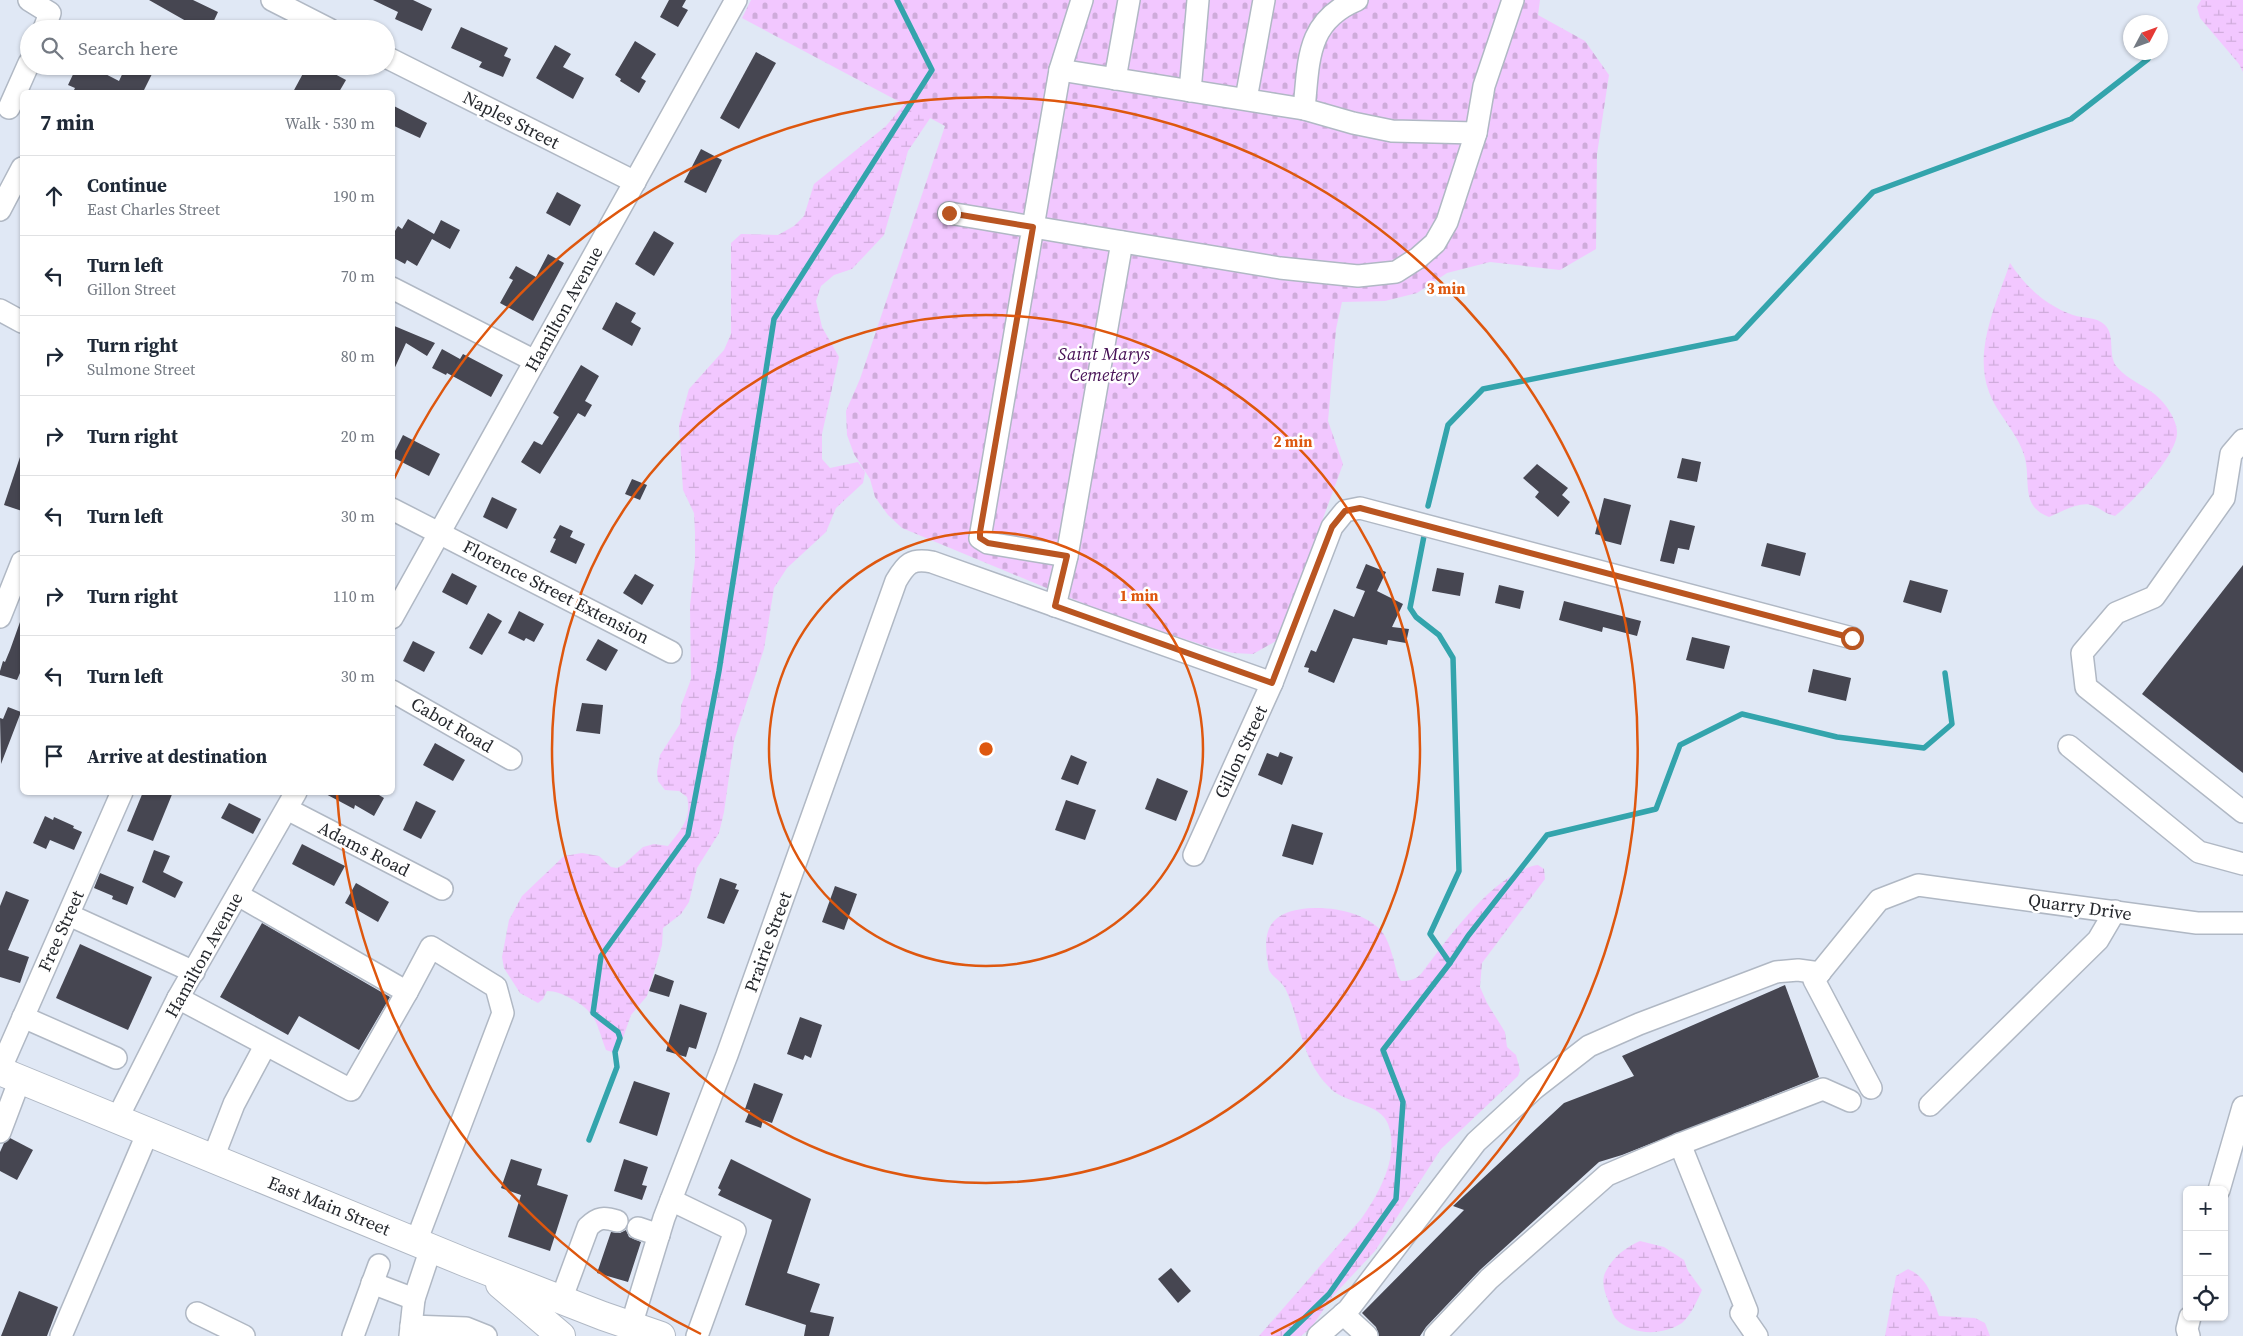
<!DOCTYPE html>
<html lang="en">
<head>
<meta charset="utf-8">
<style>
  :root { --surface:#fff; --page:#f6f6f7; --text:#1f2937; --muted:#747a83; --line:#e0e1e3 }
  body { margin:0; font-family:"Source Serif 4",serif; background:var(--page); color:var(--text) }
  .controls { position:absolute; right:15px; bottom:15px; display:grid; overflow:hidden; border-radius:8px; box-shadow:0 1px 4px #0004 }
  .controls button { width:45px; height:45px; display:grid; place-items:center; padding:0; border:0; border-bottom:1px solid var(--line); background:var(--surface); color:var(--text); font:25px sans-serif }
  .compass { position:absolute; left:2123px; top:15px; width:45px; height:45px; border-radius:50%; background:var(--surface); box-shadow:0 1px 4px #0004; rotate:49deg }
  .stop { position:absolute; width:15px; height:15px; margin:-11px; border:4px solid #b95521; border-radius:50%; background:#fff }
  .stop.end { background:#b95521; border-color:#fff; box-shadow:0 1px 5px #0008 }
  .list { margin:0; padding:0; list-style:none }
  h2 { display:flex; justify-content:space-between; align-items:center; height:65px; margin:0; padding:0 20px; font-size:21px }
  h2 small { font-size:16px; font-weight:400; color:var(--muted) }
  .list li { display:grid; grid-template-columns:32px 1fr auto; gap:15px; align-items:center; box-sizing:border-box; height:80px; padding:0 20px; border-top:1px solid var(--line) }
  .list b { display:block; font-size:19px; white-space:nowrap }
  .list p { margin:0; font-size:16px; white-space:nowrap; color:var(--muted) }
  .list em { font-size:16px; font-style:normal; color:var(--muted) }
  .icon { flex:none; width:28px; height:28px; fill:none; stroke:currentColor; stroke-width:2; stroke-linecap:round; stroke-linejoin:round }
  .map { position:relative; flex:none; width:2243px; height:1336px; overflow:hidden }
  .search { position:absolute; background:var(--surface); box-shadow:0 1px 4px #0004; left:20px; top:20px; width:375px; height:55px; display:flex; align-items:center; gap:12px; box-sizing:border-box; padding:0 18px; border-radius:28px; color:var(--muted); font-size:19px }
  .panel { position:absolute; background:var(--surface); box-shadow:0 1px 4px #0004; left:20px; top:90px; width:375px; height:705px; border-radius:8px }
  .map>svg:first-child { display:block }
</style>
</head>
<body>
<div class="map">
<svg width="2243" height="1336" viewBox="0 0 2243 1336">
  <defs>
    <pattern id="wetland-marsh" width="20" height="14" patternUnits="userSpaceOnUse" patternTransform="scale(1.25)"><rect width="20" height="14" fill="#f2c7ff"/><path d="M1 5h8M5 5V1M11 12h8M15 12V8" fill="none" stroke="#cfabdb"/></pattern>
    <pattern id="cemetery-stones" width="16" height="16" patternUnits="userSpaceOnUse" patternTransform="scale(1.25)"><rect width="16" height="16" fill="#f2c7ff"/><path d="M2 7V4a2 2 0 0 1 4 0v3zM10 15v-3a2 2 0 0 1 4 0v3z" fill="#cfabdb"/></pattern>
  </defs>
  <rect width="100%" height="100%" fill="#e0e8f5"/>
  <g fill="url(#wetland-marsh)">
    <polygon points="2201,0 2243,0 2243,72 2239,64 2200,18 2197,7"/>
    <path d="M 923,82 L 941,102 L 908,151 L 884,235 L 852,269 L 834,275 L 821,286 L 816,301 L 822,327 L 839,357 L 822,434 L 822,459 L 830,468 L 858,462 L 865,472 L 863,483 L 836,508 L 826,532 L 787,568 L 774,588 L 764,649 L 734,741 L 724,812 L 719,833 L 697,868 L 689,902 L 681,914 L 663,928 L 662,945 L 647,996 L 631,1015 L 619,1049 L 615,1053 L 606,1050 C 596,1023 597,1012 570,998 C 562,994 556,991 547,991 L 543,999 L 538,1003 L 520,993 L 504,968 L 502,957 L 509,920 L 522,896 L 564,856 L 582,853 L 599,856 L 611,867 L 617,868 L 623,865 L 643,847 L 654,844 L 668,846 C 681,829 692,820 687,797 L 679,791 L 665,790 L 658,781 L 657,772 L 660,755 L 680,724 L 681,706 L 691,679 L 690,606 L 695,560 L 695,532 L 694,513 L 683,490 L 679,425 L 689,389 L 724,350 L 731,334 L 731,243 L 741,234 L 778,235 L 794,226 L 804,216 L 814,184 L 886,126 Z"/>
    <path d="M 2010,263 C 2026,287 2045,305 2073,315 C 2084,319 2096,316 2105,325 C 2116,336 2107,355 2117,367 C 2128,381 2148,386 2160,399 C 2167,406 2177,421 2177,432 C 2178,454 2133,502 2115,516 C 2104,513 2103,510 2094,506 C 2081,500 2061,512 2049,517 C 2019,506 2032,479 2024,455 C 2017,432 1997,414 1989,392 C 1973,350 1997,302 2010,263 Z"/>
    <path d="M 1538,865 L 1544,869 L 1545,879 L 1482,963 L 1480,987 L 1487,1003 L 1505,1032 L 1507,1047 L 1516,1055 L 1520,1070 L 1518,1076 L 1441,1149 L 1375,1251 L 1332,1297 L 1311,1328 L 1301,1336 L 1259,1336 L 1361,1219 C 1379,1194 1400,1156 1388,1124 C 1380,1103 1347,1104 1331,1089 C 1301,1060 1302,1026 1286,990 C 1283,982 1273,978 1269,970 C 1268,967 1268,962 1267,959 C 1265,940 1265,923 1284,914 C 1311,902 1364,908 1383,933 C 1391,945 1394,963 1398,976 L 1401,981 C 1409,981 1415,980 1421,974 C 1446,941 1495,871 1538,865 Z"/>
    <path d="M 1640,1241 L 1664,1247 L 1684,1260 L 1688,1271 L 1702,1290 C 1697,1301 1691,1315 1682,1323 C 1662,1336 1632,1336 1615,1318 C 1612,1313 1610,1306 1608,1300 C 1604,1292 1601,1279 1606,1271 C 1613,1257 1626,1247 1640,1241 Z"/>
    <path d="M 1908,1269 C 1928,1278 1932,1296 1939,1316 L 1975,1318 L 1985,1323 L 1990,1336 L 1885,1336 L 1896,1276 Z"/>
  </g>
  <polygon fill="url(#cemetery-stones)" points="751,0 1540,0 1538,15 1585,41 1609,75 1597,154 1596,249 1560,270 1490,262 1447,273 1417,293 1385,301 1342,302 1336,329 1328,421 1343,464 1282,630 1276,641 1253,654 1233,653 1212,648 1109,614 902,528 888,515 875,497 870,479 854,454 847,435 846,411 860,379 945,126 742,18"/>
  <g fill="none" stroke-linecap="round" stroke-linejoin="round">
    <g stroke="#33a4ac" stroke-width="5.5">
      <polyline points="1428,506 1448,425 1483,389 1736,338 1873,192 2071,119 2148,59"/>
      <polyline points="1450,963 1468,936 1547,835 1656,809 1680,745 1742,714 1837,737 1924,748 1952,724 1945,673"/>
      <polyline points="589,1140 617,1067 615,1052 620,1038 618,1032 593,1013 601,956 688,835 719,671 774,319 932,70 897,0"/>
      <polyline points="1286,1336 1329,1294 1396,1199 1403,1102 1383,1050 1450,963 1430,934 1459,871 1453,658 1439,635 1416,617 1410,608 1424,536"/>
    </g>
  </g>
  <g fill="#464651">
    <polygon points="149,0 193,0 218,12 210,29 191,29 193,25"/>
    <polygon points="373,0 413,0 432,9 422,31 395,19 398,12"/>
    <polygon points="669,0 686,0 682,7 688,10 678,27 660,17"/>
    <polygon points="461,27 508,48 504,56 511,59 503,77 479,67 482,62 451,48"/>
    <polygon points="635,41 656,54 641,78 646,81 639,93 620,81 621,79 615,75"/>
    <polygon points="555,45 571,54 563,67 584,78 573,99 536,78"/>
    <polygon points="756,52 776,63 739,129 720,118"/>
    <polygon points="77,66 90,66 119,81 126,66 140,66 153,72 143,92 73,92 75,88 68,85"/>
    <polygon points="307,66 320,66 346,80 339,92 293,92"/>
    <polygon points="392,105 427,123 420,138 392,125"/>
    <polygon points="701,149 722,160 706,193 684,182"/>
    <polygon points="557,192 581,205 570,226 546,213"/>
    <polygon points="408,219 434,234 441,220 460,230 450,249 432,239 417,266 407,260 405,264 392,257 392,236 398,226 402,229"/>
    <polygon points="654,231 674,243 654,276 635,264"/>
    <polygon points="548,254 564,263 533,321 500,303 513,280 509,278 516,266 536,277"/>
    <polygon points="616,302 636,313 631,322 641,328 632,346 602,329"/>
    <polygon points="392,325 435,343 427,356 406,343 392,374"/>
    <polygon points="442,349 460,359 463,354 503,375 491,397 447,373 446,375 432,368"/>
    <polygon points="581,365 599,376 585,401 592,405 585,417 578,413 540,474 521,462 534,441 542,445 559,417 553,413"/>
    <polygon points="403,435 440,454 429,476 392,457"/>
    <polygon points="20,457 22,458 22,511 4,505"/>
    <polygon points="1682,458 1701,462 1697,482 1677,478"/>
    <polygon points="1537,464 1568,488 1562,495 1570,502 1558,517 1535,497 1539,492 1523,478"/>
    <polygon points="632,479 647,485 640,500 625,494"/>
    <polygon points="492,497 517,509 507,529 483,517"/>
    <polygon points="1604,498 1631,505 1621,545 1602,540 1603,536 1595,534"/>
    <polygon points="1670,520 1695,526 1689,550 1678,548 1674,564 1660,561"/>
    <polygon points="560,525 573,531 570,537 585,544 576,564 550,552 556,539 553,538"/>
    <polygon points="1767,543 1806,553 1800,576 1761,566"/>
    <polygon points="1366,564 1386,572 1377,591 1403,604 1392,627 1409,629 1406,643 1388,640 1387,645 1353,638 1334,683 1308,672 1309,668 1304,667 1311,650 1316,652 1334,609 1354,617 1365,591 1356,588"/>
    <polygon points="2243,565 2243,773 2142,694"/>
    <polygon points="1437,568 1464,573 1460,596 1432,591"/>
    <polygon points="452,573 477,586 467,605 442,592"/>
    <polygon points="635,574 654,585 642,605 623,593"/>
    <polygon points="1910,580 1948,590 1941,613 1903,602"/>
    <polygon points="1499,585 1524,591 1520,609 1495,603"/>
    <polygon points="1564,601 1641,621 1637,636 1603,627 1602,632 1559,620"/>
    <polygon points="519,611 544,624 534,642 526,638 524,641 508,633"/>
    <polygon points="488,613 502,621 482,655 469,648"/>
    <polygon points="20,622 22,622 22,674 20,673 17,680 0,675 0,671 3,661 5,662 10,650"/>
    <polygon points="1692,637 1730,646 1724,669 1686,660"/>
    <polygon points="598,639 618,650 606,671 586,660"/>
    <polygon points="413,641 435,652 424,672 403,661"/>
    <polygon points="1813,669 1851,678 1846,701 1808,692"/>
    <polygon points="582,703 603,705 600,734 576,731"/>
    <polygon points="8,707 21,712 1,764 0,718 3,719"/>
    <polygon points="435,743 465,760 453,781 423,765"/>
    <polygon points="1280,752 1293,757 1282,785 1258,775 1267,753 1278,757"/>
    <polygon points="1071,755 1087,762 1078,785 1061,779"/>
    <polygon points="1157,778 1188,791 1176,821 1145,809"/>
    <polygon points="143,792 173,792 153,841 127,831"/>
    <polygon points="322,792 374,792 384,798 374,816 355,805 354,809"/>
    <polygon points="1066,800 1096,810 1085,840 1055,830"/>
    <polygon points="416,801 436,811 421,839 403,830"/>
    <polygon points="229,803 261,819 253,834 221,818"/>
    <polygon points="45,816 53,820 54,817 74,826 73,828 82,832 74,850 50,840 46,849 33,843"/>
    <polygon points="1292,824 1323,833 1313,865 1282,856"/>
    <polygon points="302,844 345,866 334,886 292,864"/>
    <polygon points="154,850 170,856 163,872 183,882 175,898 142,882"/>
    <polygon points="100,873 134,887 127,905 112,899 113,896 94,888"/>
    <polygon points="720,878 737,884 735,889 739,890 724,924 707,918"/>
    <polygon points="356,883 389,902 378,922 345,903"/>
    <polygon points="835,886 857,894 844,930 822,922"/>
    <polygon points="6,891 29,900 8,950 29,957 20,983 0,977 0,906"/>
    <polygon points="262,923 390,997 359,1050 299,1016 288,1035 220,997"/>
    <polygon points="80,944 152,977 128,1030 56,998"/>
    <polygon points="655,974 674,981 669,997 649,991"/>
    <polygon points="1785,985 1819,1077 1622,1155 1599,1162 1480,1270 1426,1327 1420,1336 1379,1336 1376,1327 1362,1313 1464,1210 1453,1206 1564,1103 1634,1076 1622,1056"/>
    <polygon points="680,1004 707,1013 696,1049 689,1047 686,1057 666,1051"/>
    <polygon points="800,1017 822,1025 811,1058 805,1055 803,1060 787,1054"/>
    <polygon points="634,1081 670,1093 657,1136 619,1123"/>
    <polygon points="754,1083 783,1094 772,1123 763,1120 761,1128 745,1122 750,1110 745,1109"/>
    <polygon points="10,1138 33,1150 17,1180 0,1171 0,1152 4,1143"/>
    <polygon points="511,1159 542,1169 537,1185 568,1195 550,1251 508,1237 521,1195 501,1188"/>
    <polygon points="624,1159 648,1167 642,1185 647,1186 642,1200 614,1191"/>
    <polygon points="731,1159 811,1199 787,1273 820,1284 810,1312 834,1317 829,1336 804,1336 806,1325 745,1305 772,1220 718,1195 721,1190 718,1188"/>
    <polygon points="626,1230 629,1237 641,1242 628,1282 597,1273 611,1232 620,1233"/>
    <polygon points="1171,1268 1191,1291 1178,1303 1158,1279"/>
    <polygon points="19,1291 58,1307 47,1336 1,1336"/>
  </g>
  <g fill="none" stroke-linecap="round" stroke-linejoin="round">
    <g stroke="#b0b8c4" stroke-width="24">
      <g id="minor">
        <polyline points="29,0 50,13 44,29"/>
        <polyline points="272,0 329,29"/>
        <polyline points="1082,0 1060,70 1033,227 1280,268 1358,276 1396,272 1418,258 1435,243 1447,222 1476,133 1484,86 1513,0"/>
        <polyline points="386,57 635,182"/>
        <polyline points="1060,70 1304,109 1353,123 1392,131 1476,133"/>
        <polyline points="1115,79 1129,0"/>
        <polyline points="1190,91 1198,0"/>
        <polyline points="1246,99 1264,0"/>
        <polyline points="9,108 29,63"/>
        <path d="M 1304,109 C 1309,61 1306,21 1357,0"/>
        <polyline points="0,210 22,168"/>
        <polyline points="949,213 1033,227 980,538 988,543 1067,556 1122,242"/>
        <polyline points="392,288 535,361"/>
        <polyline points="0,310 22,322"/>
        <polyline points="2243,440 2231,454 2224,498 2154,597 2116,613 2082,653 2086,687 2243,812"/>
        <polyline points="392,509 671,652"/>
        <polyline points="1055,606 1067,556"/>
        <polyline points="0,617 22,562"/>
        <polyline points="392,618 736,0"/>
        <polyline points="392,691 511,759"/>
        <polyline points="2069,746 2199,852 2243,864"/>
        <polyline points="287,809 442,889"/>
        <polyline points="1194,855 1272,683 1332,527 1345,511 1360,508 1852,638"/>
        <polyline points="69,915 194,972"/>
        <polyline points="407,992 431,947 496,987 503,1013 416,1242"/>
        <polyline points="178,998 351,1090 407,992 238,895"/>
        <polyline points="23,1017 116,1058"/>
        <polyline points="0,1070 122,792"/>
        <polyline points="1871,1088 1814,980 1879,900 1918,885 2197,923 2243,923"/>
        <polyline points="1930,1105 2098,940 2115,911"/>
        <polyline points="117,1119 178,998 296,792"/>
        <polyline points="0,1132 20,1079"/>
        <polyline points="213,1158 234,1104 265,1046"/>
        <polyline points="2219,1190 2243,1107"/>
        <polyline points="671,1200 735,1231 697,1336"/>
        <polyline points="638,1228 659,1235"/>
        <polyline points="372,1283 414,1299"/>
        <path d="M 561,1300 L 588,1227 C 598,1217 604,1217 617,1221"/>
        <polyline points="1747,1311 1680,1144 1823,1089 1850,1101"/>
        <polyline points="197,1313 244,1336"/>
        <polyline points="1741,1313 1757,1336"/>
        <polyline points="1343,1314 1367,1336"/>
        <polyline points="411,1326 466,1328 486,1336"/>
        <path d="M 631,1326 L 664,1218 L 727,1055 L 896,581 C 906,564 911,558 932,562 L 1272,683"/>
        <polyline points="61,1336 148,1132"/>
        <polyline points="353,1336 379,1265"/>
        <polyline points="410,1336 414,1299 431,1248"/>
        <polyline points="1318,1336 1348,1310 1476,1142 1535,1088 1589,1046 1639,1024 1776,972 1798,970 1820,973"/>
        <polyline points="1435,1336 1489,1279 1607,1175 1680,1144"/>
        <polyline points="2189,1336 2187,1329 2190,1317"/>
      </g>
    </g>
    <g stroke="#b0b8c4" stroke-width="30">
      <g id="major">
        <polyline points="0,1071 467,1263 603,1316 661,1336"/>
        <polyline points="500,1284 561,1336"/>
      </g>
    </g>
    <use href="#minor" stroke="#fff" stroke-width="21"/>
    <use href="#major" stroke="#fff" stroke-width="28"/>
  </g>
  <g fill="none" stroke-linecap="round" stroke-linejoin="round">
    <polyline stroke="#b95521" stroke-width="6" points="949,213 1033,227 980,532 980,538 988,543 1067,556 1055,606 1272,683 1332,527 1345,511 1360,508 1852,638"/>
  </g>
  <g fill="none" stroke="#de570e" stroke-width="2.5">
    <circle cx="986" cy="749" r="217"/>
    <circle cx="986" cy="749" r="434"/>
    <path d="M701 1334A651 651 0 0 1 337 794M394 479A651 651 0 1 1 1271 1334"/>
  </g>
  <g text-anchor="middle" stroke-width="5" stroke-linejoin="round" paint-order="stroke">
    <g font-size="18" fill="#25282d" stroke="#fff">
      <text transform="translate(511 120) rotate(27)" y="6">Naples Street</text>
      <text transform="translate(564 309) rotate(-61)" y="6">Hamilton Avenue</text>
      <text transform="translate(556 592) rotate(27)" y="6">Florence Street Extension</text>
      <text transform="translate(452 725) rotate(30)" y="6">Cabot Road</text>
      <text transform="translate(1241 752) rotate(-65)" y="6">Gillon Street</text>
      <text transform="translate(364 849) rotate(27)" y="6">Adams Road</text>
      <text transform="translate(2080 907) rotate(8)" y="6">Quarry Drive</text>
      <text transform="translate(61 931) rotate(-66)" y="6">Free Street</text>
      <text transform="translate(768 942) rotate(-70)" y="6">Prairie Street</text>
      <text transform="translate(204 955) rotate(-61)" y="6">Hamilton Avenue</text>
      <text transform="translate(329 1206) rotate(22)" y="6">East Main Street</text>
    </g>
    <g font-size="18" font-style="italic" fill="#461055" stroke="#fff">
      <text x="1104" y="360">Saint Marys<tspan x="1104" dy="21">Cemetery</tspan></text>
    </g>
  </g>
  <circle cx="986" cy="749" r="8" fill="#de570e" stroke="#fff" stroke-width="2.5"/>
  <g font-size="15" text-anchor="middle" font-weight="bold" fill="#de570e" stroke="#fff" stroke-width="5" stroke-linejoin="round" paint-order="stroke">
    <text x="1446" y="294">3 min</text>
    <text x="1293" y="447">2 min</text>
    <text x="1139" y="601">1 min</text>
  </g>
</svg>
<div class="controls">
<button>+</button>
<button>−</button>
<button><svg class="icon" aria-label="locate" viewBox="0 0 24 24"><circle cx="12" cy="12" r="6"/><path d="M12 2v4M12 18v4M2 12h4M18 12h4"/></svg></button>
</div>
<svg class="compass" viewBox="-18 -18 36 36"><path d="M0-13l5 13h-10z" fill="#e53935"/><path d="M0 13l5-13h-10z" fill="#747a83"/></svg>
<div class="stop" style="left:1852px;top:638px"></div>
<div class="stop end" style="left:949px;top:213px"></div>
<div class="search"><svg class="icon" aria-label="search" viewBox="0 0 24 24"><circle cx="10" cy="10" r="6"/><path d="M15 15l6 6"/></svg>Search here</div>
<section class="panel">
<h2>7 min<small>Walk · 530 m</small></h2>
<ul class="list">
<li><svg class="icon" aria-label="ahead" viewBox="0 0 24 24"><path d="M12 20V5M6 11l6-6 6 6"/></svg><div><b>Continue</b><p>East Charles Street</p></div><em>190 m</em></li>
<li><svg class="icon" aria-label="left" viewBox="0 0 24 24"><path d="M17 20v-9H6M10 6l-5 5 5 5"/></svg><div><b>Turn left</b><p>Gillon Street</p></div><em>70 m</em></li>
<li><svg class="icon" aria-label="right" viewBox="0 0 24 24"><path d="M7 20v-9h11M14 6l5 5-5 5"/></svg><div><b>Turn right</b><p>Sulmone Street</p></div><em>80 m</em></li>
<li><svg class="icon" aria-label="right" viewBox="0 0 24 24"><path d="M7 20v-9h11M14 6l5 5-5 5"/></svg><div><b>Turn right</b></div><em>20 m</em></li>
<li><svg class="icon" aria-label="left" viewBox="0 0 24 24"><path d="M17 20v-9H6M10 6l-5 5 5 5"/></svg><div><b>Turn left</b></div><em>30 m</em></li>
<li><svg class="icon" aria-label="right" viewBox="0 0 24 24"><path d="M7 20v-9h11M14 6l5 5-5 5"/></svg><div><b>Turn right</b></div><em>110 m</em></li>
<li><svg class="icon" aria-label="left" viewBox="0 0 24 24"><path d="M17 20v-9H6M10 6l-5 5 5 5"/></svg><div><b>Turn left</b></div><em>30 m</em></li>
<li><svg class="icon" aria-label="arrive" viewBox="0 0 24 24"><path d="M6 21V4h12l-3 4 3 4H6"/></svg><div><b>Arrive at destination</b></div></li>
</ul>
</section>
</div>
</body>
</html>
